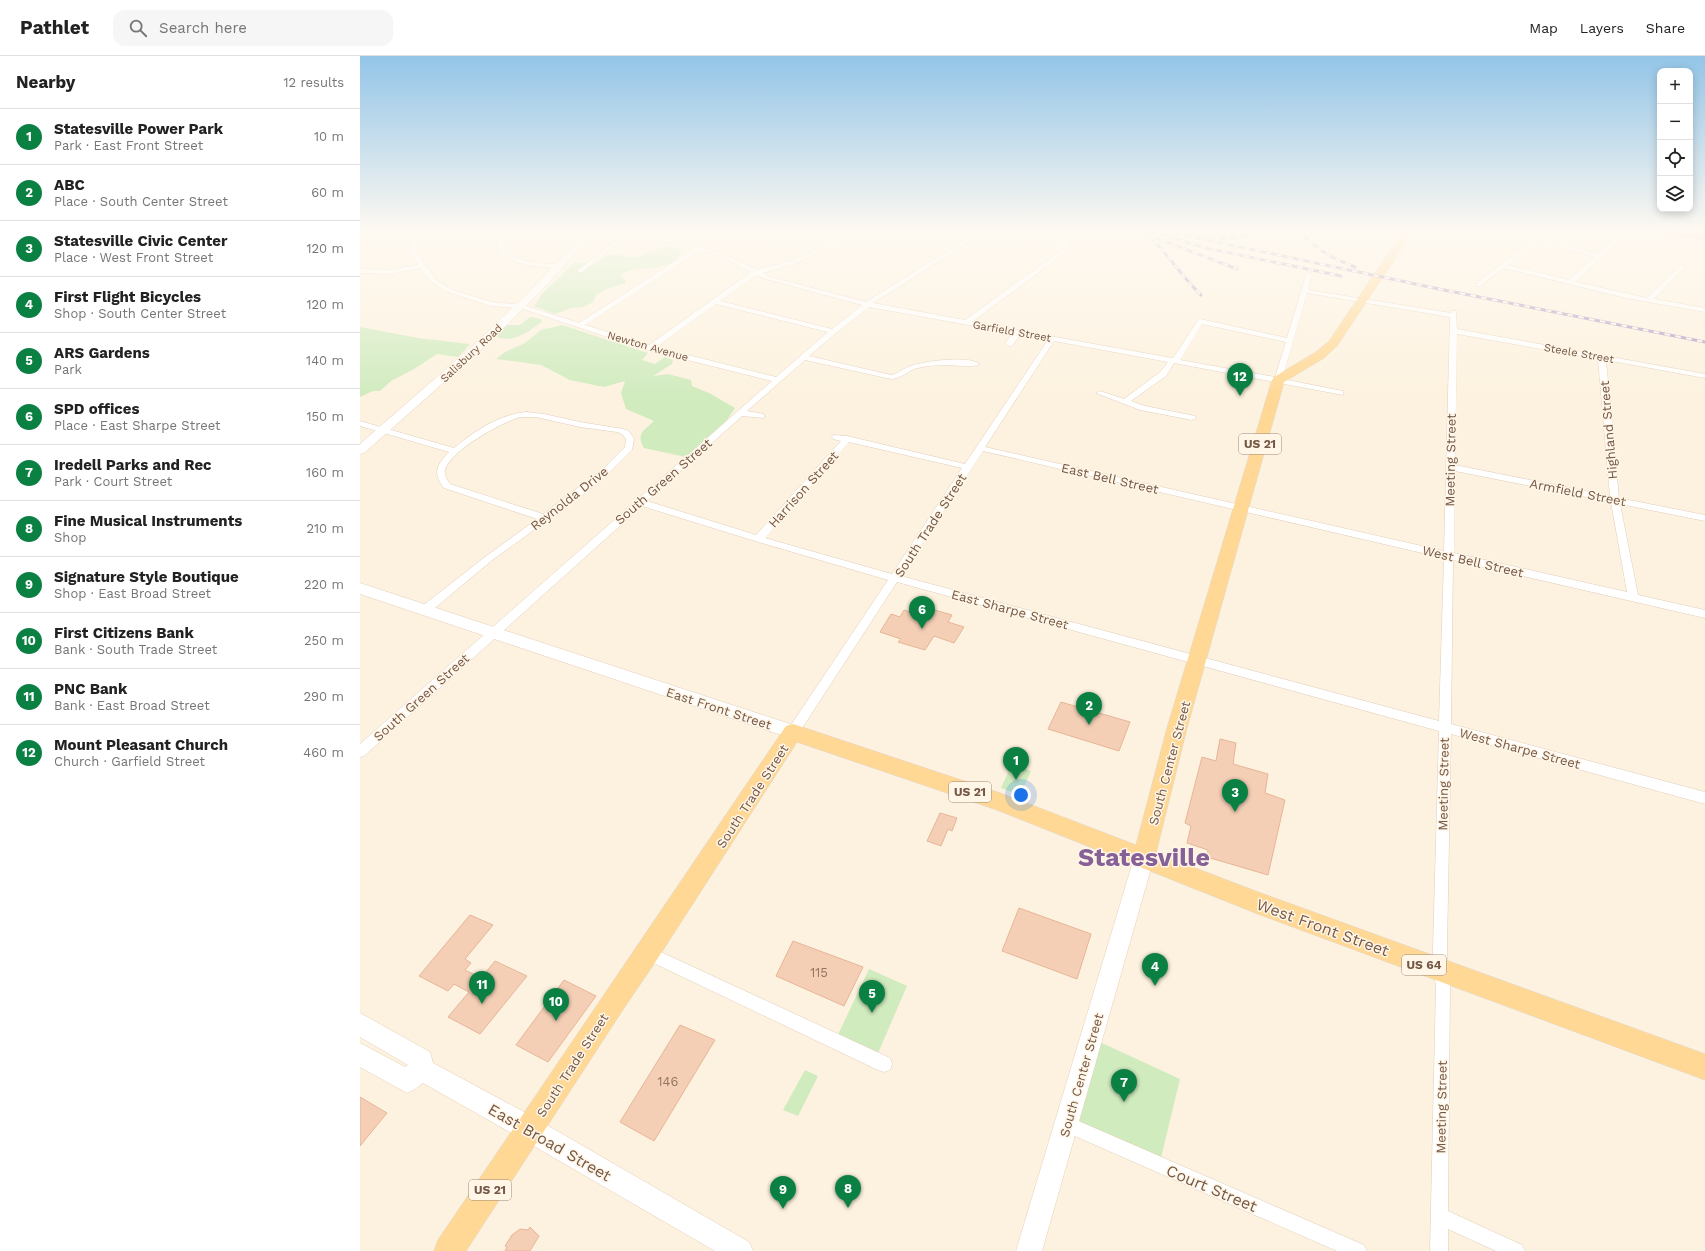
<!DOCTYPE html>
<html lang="en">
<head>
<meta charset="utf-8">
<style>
  :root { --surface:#fff; --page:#f6f6f6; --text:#222; --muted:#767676; --line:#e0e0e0; --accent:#0b8043 }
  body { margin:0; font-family:"Work Sans",sans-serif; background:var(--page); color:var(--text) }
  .controls { position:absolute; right:12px; top:12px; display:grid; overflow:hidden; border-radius:8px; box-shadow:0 2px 10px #0003 }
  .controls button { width:36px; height:36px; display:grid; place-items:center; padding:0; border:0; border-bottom:1px solid var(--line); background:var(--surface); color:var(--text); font:20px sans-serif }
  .you { position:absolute; left:661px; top:739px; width:14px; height:14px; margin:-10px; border:3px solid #fff; border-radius:50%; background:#1a73e8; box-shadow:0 0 0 6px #1a73e833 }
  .badge { display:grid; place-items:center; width:26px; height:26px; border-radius:50%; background:var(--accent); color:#fff; font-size:13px; font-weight:700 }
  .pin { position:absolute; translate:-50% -33px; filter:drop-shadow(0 1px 2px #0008) }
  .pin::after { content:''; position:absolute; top:21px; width:14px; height:12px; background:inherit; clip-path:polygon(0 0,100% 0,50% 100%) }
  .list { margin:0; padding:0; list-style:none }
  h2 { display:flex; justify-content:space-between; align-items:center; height:52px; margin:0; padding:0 16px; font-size:17px }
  h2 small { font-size:13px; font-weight:400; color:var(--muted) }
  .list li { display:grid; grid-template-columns:26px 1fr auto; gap:12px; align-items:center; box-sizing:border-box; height:56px; padding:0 16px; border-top:1px solid var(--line) }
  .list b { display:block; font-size:15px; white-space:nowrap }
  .list p { margin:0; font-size:13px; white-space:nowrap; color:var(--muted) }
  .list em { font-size:13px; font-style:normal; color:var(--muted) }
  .icon { flex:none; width:22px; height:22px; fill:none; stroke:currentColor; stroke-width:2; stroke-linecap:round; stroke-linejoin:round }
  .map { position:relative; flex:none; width:1345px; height:1195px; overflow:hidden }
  header { display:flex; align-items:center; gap:24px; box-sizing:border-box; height:56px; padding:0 20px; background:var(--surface); border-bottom:1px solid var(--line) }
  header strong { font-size:19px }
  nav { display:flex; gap:22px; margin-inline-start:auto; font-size:14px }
  .search { width:280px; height:36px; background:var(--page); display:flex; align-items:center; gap:10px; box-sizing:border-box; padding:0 14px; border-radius:12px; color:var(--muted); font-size:15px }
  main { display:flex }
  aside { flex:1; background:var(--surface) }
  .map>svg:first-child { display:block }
</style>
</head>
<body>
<header>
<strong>Pathlet</strong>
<div class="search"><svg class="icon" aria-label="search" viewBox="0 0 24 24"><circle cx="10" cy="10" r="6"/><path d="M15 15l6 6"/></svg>Search here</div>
<nav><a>Map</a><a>Layers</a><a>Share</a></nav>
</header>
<main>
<aside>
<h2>Nearby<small>12 results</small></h2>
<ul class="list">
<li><span class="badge">1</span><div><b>Statesville Power Park</b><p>Park · East Front Street</p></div><em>10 m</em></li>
<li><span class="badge">2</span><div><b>ABC</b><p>Place · South Center Street</p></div><em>60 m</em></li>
<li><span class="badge">3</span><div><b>Statesville Civic Center</b><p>Place · West Front Street</p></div><em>120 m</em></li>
<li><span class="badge">4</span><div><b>First Flight Bicycles</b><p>Shop · South Center Street</p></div><em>120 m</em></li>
<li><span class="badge">5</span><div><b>ARS Gardens</b><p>Park</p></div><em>140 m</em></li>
<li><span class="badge">6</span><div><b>SPD offices</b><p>Place · East Sharpe Street</p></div><em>150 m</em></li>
<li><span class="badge">7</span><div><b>Iredell Parks and Rec</b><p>Park · Court Street</p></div><em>160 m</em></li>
<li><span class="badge">8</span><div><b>Fine Musical Instruments</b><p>Shop</p></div><em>210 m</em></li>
<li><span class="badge">9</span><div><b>Signature Style Boutique</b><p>Shop · East Broad Street</p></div><em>220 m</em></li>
<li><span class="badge">10</span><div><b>First Citizens Bank</b><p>Bank · South Trade Street</p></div><em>250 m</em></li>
<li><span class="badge">11</span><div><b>PNC Bank</b><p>Bank · East Broad Street</p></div><em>290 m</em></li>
<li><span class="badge">12</span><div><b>Mount Pleasant Church</b><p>Church · Garfield Street</p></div><em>460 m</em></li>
</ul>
</aside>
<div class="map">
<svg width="1345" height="1195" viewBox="0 0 1345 1195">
  <rect width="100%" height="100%" fill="#fdf2df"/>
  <g fill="#d0ebbe">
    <path d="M 307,190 L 323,194 C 312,214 296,211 276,213 C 271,214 266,216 261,218 L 266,227 L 249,232 L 236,239 L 233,246 L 223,251 L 211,252 L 195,258 L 174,250 L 183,237 L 215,206 L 232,208 L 237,207 L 244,201 L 255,198 L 274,202 Z"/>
    <path d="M 170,261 L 181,263 L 182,266 C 166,277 153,288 134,280 L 147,269 L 160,269 Z"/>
    <path d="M 202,269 L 288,297 L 282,304 L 295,308 L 305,301 L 313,304 L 312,308 L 293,320 L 308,318 L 331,324 L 332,330 L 349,337 L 375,352 L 367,364 L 326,401 L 284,392 C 276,378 283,375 294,365 L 266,353 L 261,337 L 265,325 L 244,331 L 210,324 L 181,309 L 136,303 L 145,296 L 165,287 L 181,274 Z"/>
    <polygon points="0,271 58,282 110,288 98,301 77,298 54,313 31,325 20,335 13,335 0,341"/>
    <polygon points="652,708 671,715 660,739 641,732"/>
    <polygon points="509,913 547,930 515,1004 475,985"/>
    <polygon points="731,982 820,1023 799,1110 707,1068"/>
    <polygon points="445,1014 458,1020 438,1060 423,1054"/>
  </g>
  <g fill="#f4cfb6" stroke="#e7b596">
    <polygon points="571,553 592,559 588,566 604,571 594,587 574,580 565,594 538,586 541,583 520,576 531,558 540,561 544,554 565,561"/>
    <polygon points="701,646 770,666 759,695 688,673"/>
    <polygon points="860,683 876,687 873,708 908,718 905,737 925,744 908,819 847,801 848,794 827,787 831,770 825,767 842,701 856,705"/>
    <polygon points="580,757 597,762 592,775 588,773 581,790 567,785"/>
    <polygon points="659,852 731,878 717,923 642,895"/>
    <polygon points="110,859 133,869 105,903 111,907 105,914 121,922 135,905 167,920 120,978 88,961 109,936 94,928 88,935 59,920"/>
    <polygon points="433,885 503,911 484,950 416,920"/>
    <polygon points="204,924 236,940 188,1006 156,989"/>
    <polygon points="320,969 355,984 294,1085 260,1066"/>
    <polygon points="0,1041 27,1057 0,1090"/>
    <polygon points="170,1171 179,1180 170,1195 145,1195 147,1191 145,1190 152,1179 160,1173 168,1174"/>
  </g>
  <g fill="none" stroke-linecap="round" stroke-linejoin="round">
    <g stroke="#e1cebb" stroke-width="1">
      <g id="street">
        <path d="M 62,176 L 68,176 L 57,187 L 56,193 L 58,198 L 76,224 L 92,234 L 132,246 L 163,249 L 219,267 L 334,193 L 274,177 L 273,176 L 282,176 L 364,198 L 397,214 L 433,204 L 491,176 L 498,176 L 437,207 L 403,217 L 410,221 L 506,246 L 618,176 L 625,176 L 513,247 L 605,264 L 703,193 L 701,190 L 667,177 L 666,176 L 674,176 L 702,186 L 706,176 L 712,176 L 710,184 L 706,189 L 709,193 L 706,196 L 612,266 L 812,302 L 814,301 L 838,264 L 840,263 L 927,282 L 946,219 L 949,217 L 952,219 L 948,234 L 1091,257 L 1092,255 L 1096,255 L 1097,273 L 1345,318 L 1345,322 L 1246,304 L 1259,442 L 1345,459 L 1345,465 L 1260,448 L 1278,539 L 1345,554 L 1345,562 L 1093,504 L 1091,668 L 1345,736 L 1345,748 L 1091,678 L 1087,892 L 1087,914 L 1090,929 L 1088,1155 L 1162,1189 L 1165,1195 L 1136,1195 L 1088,1173 L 1088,1195 L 1070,1195 L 1076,929 L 1073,914 L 1073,892 L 1079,675 L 537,526 L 437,680 L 433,681 L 429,680 L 427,676 L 429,672 L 528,524 L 395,485 L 282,450 L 4,700 L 0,701 L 0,688 L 412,325 L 287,294 L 160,252 L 131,250 L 88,236 L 72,226 L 60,212 L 30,218 L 0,217 L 0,213 L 30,214 L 58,209 L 50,193 L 52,186 ZM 340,195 L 360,200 L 391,216 L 289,289 L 225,269 ZM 396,219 L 406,223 L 502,249 L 472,273 L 360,245 ZM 947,237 L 1090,261 L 1084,495 L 625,391 L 694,285 L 808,306 L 800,316 L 764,343 L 740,335 L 736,337 L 780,354 L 832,364 L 836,362 L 835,360 L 785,350 L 771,345 L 806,320 L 814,307 L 983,339 L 983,335 L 922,323 ZM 356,248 L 468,276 L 416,321 L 296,291 ZM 509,251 L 653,277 L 645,288 L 649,290 L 652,290 L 660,279 L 688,284 L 605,408 L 487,380 L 473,379 L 472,381 L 473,383 L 481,385 L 396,479 L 287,445 L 382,360 L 404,362 L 404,358 L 387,355 L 445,304 L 531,323 C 541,322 546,317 554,313 C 564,310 575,309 586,309 C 593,309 615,312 620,308 C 609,299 561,305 548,311 C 542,313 538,318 531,319 L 449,300 L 476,277 ZM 842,268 L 926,286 L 915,321 L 820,304 ZM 1097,278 L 1238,303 L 1250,440 L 1095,409 ZM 489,386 L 602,412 L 532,518 L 405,482 ZM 623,395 L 1084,502 L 1079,665 L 541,520 ZM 1095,415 L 1251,446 L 1267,536 L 1094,497 Z"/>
        <path d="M 147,176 L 153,176 L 145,185 L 143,190 C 155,208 178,207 197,208 L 200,210 L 197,212 C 174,210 151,211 137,190 L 140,183 Z"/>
        <polygon points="237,176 249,176 228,181 225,179"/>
        <polygon points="267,176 273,176 222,216 218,216 218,214"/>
        <polygon points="1009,176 1020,176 1046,182 1043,184"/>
        <path d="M 1154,176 L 1162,176 L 1237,198 L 1255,182 L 1259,182 L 1259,184 L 1215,226 L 1287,242 L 1322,209 L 1324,210 L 1324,212 L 1294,243 L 1345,252 L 1345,256 L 1266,242 L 1143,212 L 1120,230 L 1116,230 L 1116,228 L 1173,183 ZM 1179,184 L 1234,201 L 1209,224 L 1147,209 Z"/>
        <path d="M 167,356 L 184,358 L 220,366 L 263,373 L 269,375 L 274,383 L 272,394 L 249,417 L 221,440 L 131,505 L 69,557 L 61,557 L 60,554 L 61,551 L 125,501 L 177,463 L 84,432 C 72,416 77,409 89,396 L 0,370 L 0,365 L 94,392 C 114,375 140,358 167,356 ZM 160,361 L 176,361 L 220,371 L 257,376 L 262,378 L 266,383 L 265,391 L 243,413 L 183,458 L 90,428 C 87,424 84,419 85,414 C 91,394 141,367 160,361 Z"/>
        <polygon points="288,890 530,1002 532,1008 530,1014 524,1016 518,1014 283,902 281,897 283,892"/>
        <polygon points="707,1060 1004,1189 1007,1195 977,1195 701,1074 699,1068 701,1062"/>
      </g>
    </g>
    <g stroke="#e7cfb9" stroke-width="1">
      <g id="secondary">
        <polygon points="226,176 235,176 182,234 125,290 4,397 0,398 0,388 118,285 166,239"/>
        <polygon points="0,527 433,669 439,671 442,676 439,681 433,683 0,538"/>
        <polygon points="784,793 791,795 794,802 682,1195 656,1195 774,802 777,795"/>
        <polygon points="0,957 70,996 73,1007 166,1057 389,1186 393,1195 355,1195 148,1075 63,1027 55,1033 47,1037 0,1011 0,987 45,1011 48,1009 0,981"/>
      </g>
    </g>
    <g stroke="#ded7d3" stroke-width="1">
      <polygon id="primary" points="1043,176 1053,176 977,290 964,302 924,326 827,672 796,797 898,836 1345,998 1345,1024 898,858 637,754 437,686 296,905 264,952 106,1195 74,1195 78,1184 426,670 433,668 640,737 776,789 807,672 912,324 914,321 956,296 969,285"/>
    </g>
    <g stroke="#ded7d3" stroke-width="1">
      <polygon id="highway" points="1303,176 1331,176 1345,178 1345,184 1309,179 1305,178"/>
    </g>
    <use href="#street" fill="#fff" fill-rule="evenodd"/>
    <use href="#secondary" fill="#fff" fill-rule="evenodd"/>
    <use href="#primary" fill="#ffd895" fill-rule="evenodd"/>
    <use href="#highway" fill="#fbaf93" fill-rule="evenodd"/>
    <g stroke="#b49fc6" stroke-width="3">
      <g id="rail">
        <polyline points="781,176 877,213"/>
        <polyline points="796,176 813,181"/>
        <polyline points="809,176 1079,233 1345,286"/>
        <path d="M 941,176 C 955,194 974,203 995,211"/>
        <polyline points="809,181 846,192 981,220"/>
        <polyline points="854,182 869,182 903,176"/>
        <path d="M 793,184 C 810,201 823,222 841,239"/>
      </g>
    </g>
    <use href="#rail" stroke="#fff6e7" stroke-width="2" stroke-dasharray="5.5" stroke-linecap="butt"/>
  </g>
  <linearGradient id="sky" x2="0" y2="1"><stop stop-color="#93c5e8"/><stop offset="0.51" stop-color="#fef9f1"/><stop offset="1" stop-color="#fef9f1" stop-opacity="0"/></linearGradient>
  <rect width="1345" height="343" fill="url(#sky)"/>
  <g text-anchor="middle" stroke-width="3" stroke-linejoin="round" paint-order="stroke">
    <g font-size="11" fill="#745746" stroke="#fff6e7">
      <text transform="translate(652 275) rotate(10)" y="4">Garfield Street</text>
      <text transform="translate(288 290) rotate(16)" y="4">Newton Avenue</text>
      <text transform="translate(111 297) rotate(-43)" y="4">Salisbury Road</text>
      <text transform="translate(1219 297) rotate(10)" y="4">Steele Street</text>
    </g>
    <g fill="#fff6e7" stroke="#9e8776" stroke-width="1">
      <rect x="879" y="378" width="42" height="20" rx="3"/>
      <rect x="589" y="726" width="42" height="20" rx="3"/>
      <rect x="1042" y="899" width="44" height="20" rx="3"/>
      <rect x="109" y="1124" width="42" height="20" rx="3"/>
    </g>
    <g font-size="12" font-weight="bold" fill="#745746">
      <text x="900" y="392">US 21</text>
      <text x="610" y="740">US 21</text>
      <text x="1064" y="913">US 64</text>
      <text x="130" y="1138">US 21</text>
    </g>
    <g font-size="13" fill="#745746" stroke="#fff6e7">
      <text transform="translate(1248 374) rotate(-95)" y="5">Highland Street</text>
      <text transform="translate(1090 404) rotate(-89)" y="5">Meeting Street</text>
      <text transform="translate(750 422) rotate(13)" y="5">East Bell Street</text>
      <text transform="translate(303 425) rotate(-41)" y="5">South Green Street</text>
      <text transform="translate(443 433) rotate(-48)" y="5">Harrison Street</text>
      <text transform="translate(1218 436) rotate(11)" y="5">Armfield Street</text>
      <text transform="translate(209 442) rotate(-38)" y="5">Reynolda Drive</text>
      <text transform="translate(570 469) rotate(-57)" y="5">South Trade Street</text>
      <text transform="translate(1113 505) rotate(13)" y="5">West Bell Street</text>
      <text transform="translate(650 553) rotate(15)" y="5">East Sharpe Street</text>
      <text transform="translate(61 641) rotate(-42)" y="5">South Green Street</text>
      <text transform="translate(359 652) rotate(18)" y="5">East Front Street</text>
      <text transform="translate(1160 692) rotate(15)" y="5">West Sharpe Street</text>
      <text transform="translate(809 707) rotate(-75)" y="5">South Center Street</text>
      <text transform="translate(1083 728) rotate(-89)" y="5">Meeting Street</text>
      <text transform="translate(392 740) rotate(-57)" y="5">South Trade Street</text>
      <text transform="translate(212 1009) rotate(-57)" y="5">South Trade Street</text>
      <text transform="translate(721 1019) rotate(-74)" y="5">South Center Street</text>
      <text transform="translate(1081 1051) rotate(-89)" y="5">Meeting Street</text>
    </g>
    <g font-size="13" fill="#947562">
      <text x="459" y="921">115</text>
      <text x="308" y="1030">146</text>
    </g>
    <g font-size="16" fill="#745746" stroke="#fff6e7">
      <text transform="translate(963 871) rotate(20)" y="6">West Front Street</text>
      <text transform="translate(190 1086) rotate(30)" y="6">East Broad Street</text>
      <text transform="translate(852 1132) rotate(23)" y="6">Court Street</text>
    </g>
    <g font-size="25" font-weight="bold" fill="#866198" stroke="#fff6e7">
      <text x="784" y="810">Statesville</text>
    </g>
  </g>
</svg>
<div class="controls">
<button>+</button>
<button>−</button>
<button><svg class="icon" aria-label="locate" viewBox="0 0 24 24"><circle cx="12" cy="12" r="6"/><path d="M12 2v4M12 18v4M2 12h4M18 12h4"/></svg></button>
<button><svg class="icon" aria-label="layers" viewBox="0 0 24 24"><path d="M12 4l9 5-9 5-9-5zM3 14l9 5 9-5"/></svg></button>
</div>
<div class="you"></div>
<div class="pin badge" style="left:656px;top:724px">1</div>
<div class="pin badge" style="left:729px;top:669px">2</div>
<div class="pin badge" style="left:875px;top:756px">3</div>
<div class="pin badge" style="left:795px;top:930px">4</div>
<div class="pin badge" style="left:512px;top:957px">5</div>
<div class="pin badge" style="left:562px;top:573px">6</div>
<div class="pin badge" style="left:764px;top:1046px">7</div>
<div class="pin badge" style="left:488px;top:1152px">8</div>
<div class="pin badge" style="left:423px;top:1153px">9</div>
<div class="pin badge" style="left:196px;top:965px">10</div>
<div class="pin badge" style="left:122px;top:948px">11</div>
<div class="pin badge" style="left:880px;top:340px">12</div>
</div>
</main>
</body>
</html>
